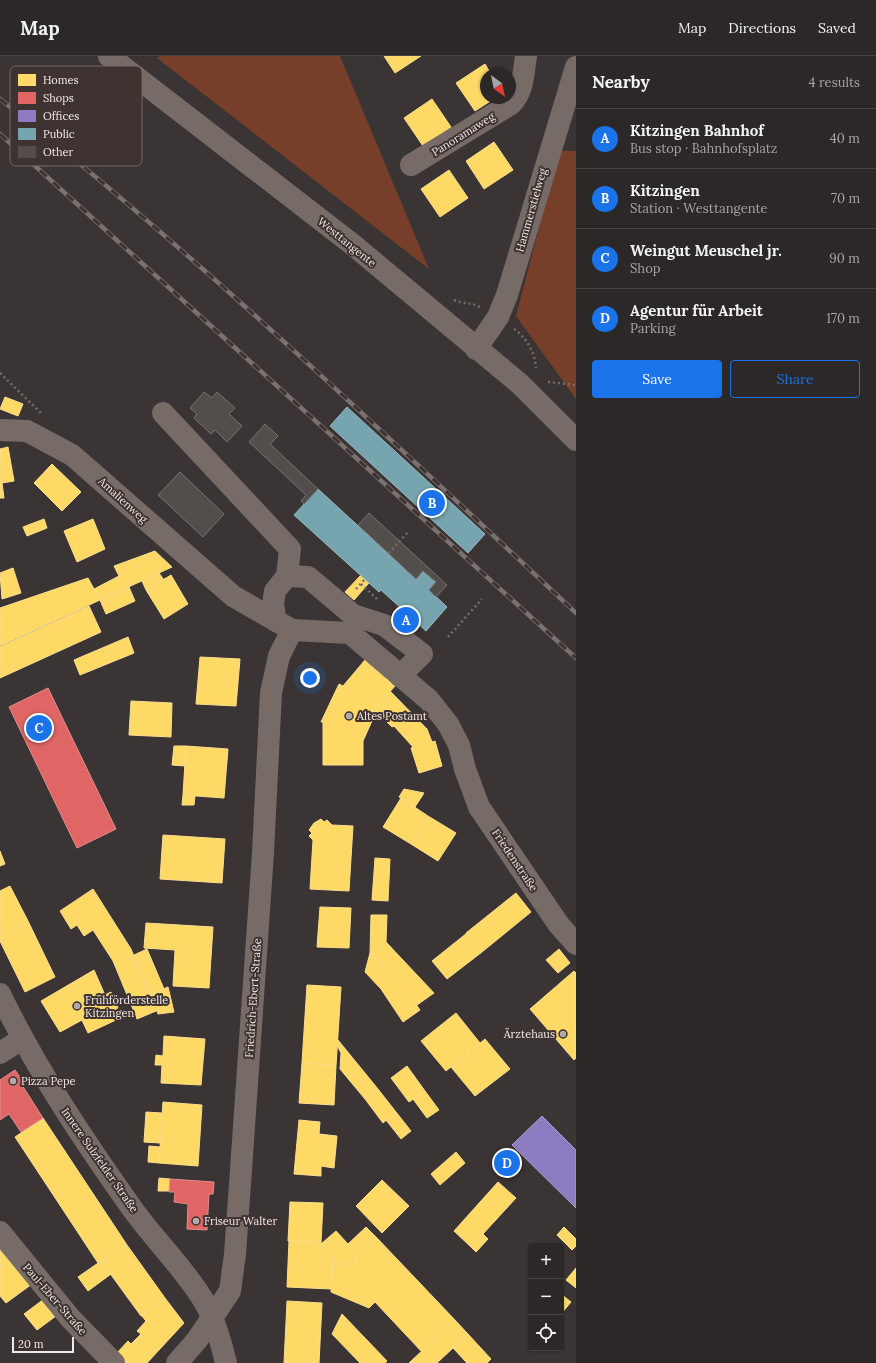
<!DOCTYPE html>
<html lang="en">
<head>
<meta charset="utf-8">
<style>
  :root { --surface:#2c2827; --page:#383433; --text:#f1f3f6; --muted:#a6a6a7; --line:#484444; --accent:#1a73e8 }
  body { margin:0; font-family:Lora,serif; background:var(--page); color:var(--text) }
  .controls { position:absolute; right:12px; bottom:12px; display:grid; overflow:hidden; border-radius:4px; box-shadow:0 1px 3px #0004 }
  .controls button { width:36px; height:36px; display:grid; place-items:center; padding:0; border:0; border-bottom:1px solid var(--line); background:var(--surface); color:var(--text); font:20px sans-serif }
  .compass { position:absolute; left:480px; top:12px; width:36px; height:36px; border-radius:50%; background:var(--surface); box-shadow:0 1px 3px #0004; rotate:147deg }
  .scale { position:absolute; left:12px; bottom:10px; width:62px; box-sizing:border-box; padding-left:4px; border:2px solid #f1e9e7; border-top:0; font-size:11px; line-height:14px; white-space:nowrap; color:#f1e9e7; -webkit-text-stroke:3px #3e3330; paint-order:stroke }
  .you { position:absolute; left:310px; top:622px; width:14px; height:14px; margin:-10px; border:3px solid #fff; border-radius:50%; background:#1a73e8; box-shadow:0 0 0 6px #1a73e833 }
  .badge { display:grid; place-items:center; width:26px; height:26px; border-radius:50%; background:var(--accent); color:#fff; font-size:13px; font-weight:700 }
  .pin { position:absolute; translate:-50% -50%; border:2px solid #fff; box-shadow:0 1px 4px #0006 }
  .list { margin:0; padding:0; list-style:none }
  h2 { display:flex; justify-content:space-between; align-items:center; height:52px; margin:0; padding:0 16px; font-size:17px }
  h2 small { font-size:13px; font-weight:400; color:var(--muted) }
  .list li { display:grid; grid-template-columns:26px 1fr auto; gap:12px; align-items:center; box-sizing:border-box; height:60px; padding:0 16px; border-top:1px solid var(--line) }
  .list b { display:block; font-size:15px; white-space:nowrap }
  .list p { margin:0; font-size:13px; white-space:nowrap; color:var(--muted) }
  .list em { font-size:13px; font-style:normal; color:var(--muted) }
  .actions { display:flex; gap:8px; padding:12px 16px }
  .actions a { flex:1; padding:9px 0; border:1px solid var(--accent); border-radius:4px; text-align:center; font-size:14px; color:var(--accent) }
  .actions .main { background:var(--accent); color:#fff }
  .icon { flex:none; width:22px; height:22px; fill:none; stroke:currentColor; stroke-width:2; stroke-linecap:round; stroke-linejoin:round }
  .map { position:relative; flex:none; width:576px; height:1307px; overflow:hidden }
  header { display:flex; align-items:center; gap:24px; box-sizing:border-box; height:56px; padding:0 20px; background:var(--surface); border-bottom:1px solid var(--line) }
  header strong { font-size:19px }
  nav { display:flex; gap:22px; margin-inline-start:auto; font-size:14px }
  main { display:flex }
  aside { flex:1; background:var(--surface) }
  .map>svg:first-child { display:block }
</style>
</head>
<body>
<header>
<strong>Map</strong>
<nav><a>Map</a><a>Directions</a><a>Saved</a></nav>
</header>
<main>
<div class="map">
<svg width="576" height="1307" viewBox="0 0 576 1307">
  <rect width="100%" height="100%" fill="#3a3534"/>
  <g fill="#773f2a">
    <polygon points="160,0 340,0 429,213 157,2"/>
    <polygon points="559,95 576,95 576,343 516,260"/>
  </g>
  <g fill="#ffd966" stroke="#fbde8d">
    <polygon points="384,0 421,0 395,17"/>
    <polygon points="485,8 491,18 486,18 486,42 495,42 475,55 456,27"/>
    <polygon points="432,43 451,71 423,90 404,62"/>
    <polygon points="494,86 513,114 484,133 466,105"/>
    <polygon points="449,114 468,142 440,161 421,133"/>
    <polygon points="5,341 23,348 18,360 0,353"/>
    <polygon points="8,391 14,425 2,427 4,442 0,442 0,393"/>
    <polygon points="52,408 81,436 62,455 34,427"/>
    <polygon points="44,463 47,472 27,480 23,471"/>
    <polygon points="93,463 105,493 77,506 64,475"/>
    <polygon points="155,495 172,511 100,544 94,533 119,520 114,510"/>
    <polygon points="13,512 21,537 2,543 0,517"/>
    <polygon points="159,517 164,524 146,534 142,525"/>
    <polygon points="171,519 188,548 164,563 146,534"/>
    <polygon points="361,519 369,527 354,544 345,536"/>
    <polygon points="88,522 100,544 0,590 0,552"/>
    <polygon points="129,531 135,545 106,558 100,544"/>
    <polygon points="89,550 101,576 0,622 0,591"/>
    <polygon points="128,581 134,597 80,619 74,604"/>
    <polygon points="200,601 240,603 236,650 196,648"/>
    <polygon points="365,604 395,630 380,647 363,685 363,709 323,709 323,666 321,666 339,628 343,630"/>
    <polygon points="390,635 427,673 432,686 435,685 442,710 419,717 411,692 413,691 394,670 392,671 376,655 380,647"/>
    <polygon points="131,645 172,647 171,681 129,679"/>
    <polygon points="174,690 186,690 185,710 172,709"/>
    <polygon points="186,690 228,693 224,742 183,739"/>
    <polygon points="404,733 424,737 415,751 399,741"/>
    <polygon points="183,739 195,740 194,749 182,749"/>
    <polygon points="401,742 428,760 411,788 383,771"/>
    <polygon points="428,760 456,777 438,805 411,788"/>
    <polygon points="321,763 324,766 327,764 332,769 353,770 349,835 310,833 313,784 309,780 312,777 309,774 314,767"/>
    <polygon points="163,779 225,783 222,827 160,823"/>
    <polygon points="0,795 5,808 0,810"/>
    <polygon points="375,802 390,803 388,845 372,844"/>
    <polygon points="10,830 28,865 0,879 0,835"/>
    <polygon points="93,833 131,893 156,955 137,963 113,905 93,874 84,880 77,869 71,873 60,855"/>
    <polygon points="516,837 531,856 482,896 466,877"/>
    <polygon points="320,851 351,852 349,892 317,891"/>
    <polygon points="371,859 387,859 386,886 434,937 417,949 401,927 370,897"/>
    <polygon points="28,865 55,921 25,936 0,885 0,879"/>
    <polygon points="146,867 213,871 209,932 173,930 175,894 144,892"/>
    <polygon points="467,877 482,896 447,923 432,905"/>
    <polygon points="147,893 164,933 150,939 134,899"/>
    <polygon points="559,893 570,907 558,917 546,904"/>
    <polygon points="370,897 401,927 420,954 403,966 381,933 365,916"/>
    <polygon points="94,914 116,964 88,977 82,964 60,976 41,945"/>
    <polygon points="574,915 576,917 576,1002 574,1004 530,953"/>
    <polygon points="307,929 341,931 336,1010 302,1007"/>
    <polygon points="168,931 174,956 158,958 150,939"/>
    <polygon points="111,936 118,952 112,955 105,939"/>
    <polygon points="456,957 480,987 446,1015 421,985"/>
    <polygon points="164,980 205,983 201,1029 161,1027 162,1009 155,1009 156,999 163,1000"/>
    <polygon points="485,983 510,1013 475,1040 451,1011"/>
    <polygon points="338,984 378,1033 365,1043 340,1013 341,997 338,991"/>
    <polygon points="302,1007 336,1010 334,1049 299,1047"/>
    <polygon points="407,1010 425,1035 409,1046 391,1022"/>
    <polygon points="378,1033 396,1056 383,1067 365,1043"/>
    <polygon points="425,1035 439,1054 427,1062 413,1043"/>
    <polygon points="163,1046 202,1049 198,1110 159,1107"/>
    <polygon points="146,1056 162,1057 160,1087 144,1086"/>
    <polygon points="396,1056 411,1075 401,1083 386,1064"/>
    <polygon points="43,1062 127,1189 98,1207 15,1081"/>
    <polygon points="299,1064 320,1066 319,1078 337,1080 334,1112 321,1110 321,1120 294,1118"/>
    <polygon points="149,1090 160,1091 159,1107 148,1106"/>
    <polygon points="456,1096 465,1107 440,1129 431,1118"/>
    <polygon points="159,1122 170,1123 169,1135 158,1135"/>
    <polygon points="382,1124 409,1150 382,1177 356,1150"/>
    <polygon points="498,1126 516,1142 471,1191 454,1175"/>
    <polygon points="290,1146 323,1147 321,1187 288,1185"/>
    <polygon points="366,1171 377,1182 344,1213 321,1188 336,1175 348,1188"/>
    <polygon points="564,1171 576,1183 576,1190 572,1194 557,1179"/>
    <polygon points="483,1178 488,1183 476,1196 471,1191"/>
    <polygon points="377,1182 455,1264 422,1296 375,1246 369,1252 331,1236 333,1201 344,1213"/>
    <polygon points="0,1185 13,1202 0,1212"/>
    <polygon points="289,1185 321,1187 333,1201 331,1233 287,1231"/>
    <polygon points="127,1189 165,1242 141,1260 101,1205"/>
    <polygon points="13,1202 32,1228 6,1247 0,1240 0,1212"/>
    <polygon points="101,1205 111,1218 88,1235 78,1221"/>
    <polygon points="576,1212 576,1232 566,1224"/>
    <polygon points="561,1238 571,1246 561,1258"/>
    <polygon points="165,1242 184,1267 147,1307 125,1307 116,1298 128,1285 131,1288 141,1278 137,1275 146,1265 141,1259"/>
    <polygon points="44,1243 56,1260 37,1274 24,1258"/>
    <polygon points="287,1245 322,1247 319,1307 284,1307"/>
    <polygon points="342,1258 387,1305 385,1307 360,1307 332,1278"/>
    <polygon points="455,1264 468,1278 453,1292 437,1307 409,1307"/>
    <polygon points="468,1278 491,1303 487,1307 467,1307 453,1292"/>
  </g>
  <g fill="#e06666" stroke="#e58d8d">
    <polygon points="48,632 116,773 77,792 9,651"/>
    <polygon points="15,1014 24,1027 22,1029 43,1062 21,1076 9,1058 0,1064 0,1024"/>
    <polygon points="170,1123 214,1126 213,1138 209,1138 207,1174 187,1173 188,1148 174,1146 175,1136 169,1136"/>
  </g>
  <polygon fill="#8e7cc3" stroke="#ac9dce" points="542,1060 576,1094 576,1152 512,1089"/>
  <g fill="#76a5af" stroke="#9bb9c0">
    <polygon points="347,351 485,478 468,497 330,370"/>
    <polygon points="318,433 416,523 423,515 436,526 429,534 447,551 426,575 381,534 379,536 294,459"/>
  </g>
  <g fill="#524e4c" stroke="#787372">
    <polygon points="204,336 212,342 217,336 235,352 229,358 242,370 227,386 215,374 211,378 194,362 197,358 190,352"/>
    <polygon points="265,368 278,380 270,388 318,433 304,448 301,445 306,439 249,386"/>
    <polygon points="180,416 224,458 203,481 158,439"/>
    <polygon points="369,457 447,529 436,541 429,534 436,526 423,515 416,523 358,469"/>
  </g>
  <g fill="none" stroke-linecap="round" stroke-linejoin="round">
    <g stroke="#766c6a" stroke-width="2.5" stroke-dasharray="2 3" stroke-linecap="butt">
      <path d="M 454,244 C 463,248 471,246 480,251"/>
      <path d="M 514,273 C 527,282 535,297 536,312"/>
      <polyline points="0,317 41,357"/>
      <polyline points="548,326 576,329"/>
      <polyline points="389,497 408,476"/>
      <polyline points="361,528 377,543"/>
      <polyline points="356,533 365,523"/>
      <polyline points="448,581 482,543"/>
    </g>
    <g stroke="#766b67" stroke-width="22">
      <path d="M 411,109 L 511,48 C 524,35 523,17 526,0"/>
      <polyline points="476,293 498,261 507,239 576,11"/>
      <polyline points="163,357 290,493 287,520 275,535 273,549 276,565"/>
      <polyline points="0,374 27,375 72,399 233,540 292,574 350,577 429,644 448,668 459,689 465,713 479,751 559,869 576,888"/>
      <polyline points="287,520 308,521 353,559 384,569 422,598 400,620"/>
      <path d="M 0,938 C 36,1013 83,1083 131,1151 C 153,1182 182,1210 202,1242 C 214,1260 221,1286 226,1307"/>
      <polyline points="0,997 22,983"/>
      <polyline points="0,1176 71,1263 114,1307"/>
      <polyline points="177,1307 197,1284 230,1235 235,1198 240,1128 263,797 271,637 279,600 292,574"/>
    </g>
    <polyline stroke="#766b67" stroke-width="22" points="109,0 352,188 520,328 576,384"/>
    <g stroke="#7a7170" stroke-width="4.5">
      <g id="rail">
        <path d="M 0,43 C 202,203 388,381 576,557"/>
        <polyline points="0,78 576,602"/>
      </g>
    </g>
    <use href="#rail" stroke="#3e3330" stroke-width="3" stroke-dasharray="9" stroke-linecap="butt"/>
  </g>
  <g fill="#b1aaa8" stroke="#3e3330" stroke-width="1.5">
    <circle cx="349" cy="660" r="4"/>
    <circle cx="77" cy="950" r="4"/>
    <circle cx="563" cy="978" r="4"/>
    <circle cx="13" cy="1025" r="4"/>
    <circle cx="196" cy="1165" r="4"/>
  </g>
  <g text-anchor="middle" stroke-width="4" stroke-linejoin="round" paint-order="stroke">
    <g font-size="11" fill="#f1e9e7" stroke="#3e3330">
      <text transform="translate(463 78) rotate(-32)" y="4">Panoramaweg</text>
      <text transform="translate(531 154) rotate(-74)" y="4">Hammerstielweg</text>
      <text transform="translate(347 186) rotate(39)" y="4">Westtangente</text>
      <text transform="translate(123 444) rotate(42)" y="4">Amalienweg</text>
      <text transform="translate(515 804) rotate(56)" y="4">Friedenstraße</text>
      <text transform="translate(253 942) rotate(-86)" y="4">Friedrich-Ebert-Straße</text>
      <text transform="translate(100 1104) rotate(55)" y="4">Innere Sulzfelder Straße</text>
      <text transform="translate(55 1243) rotate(49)" y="4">Paul-Eber-Straße</text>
    </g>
    <g font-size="11" fill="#f1e9e7" stroke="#3e3330" text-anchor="start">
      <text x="357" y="664">Altes Postamt</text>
      <text x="85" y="948">Frühförderstelle<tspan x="85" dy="13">Kitzingen</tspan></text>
      <text x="555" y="982" text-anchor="end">Ärztehaus</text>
      <text x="21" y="1029">Pizza Pepe</text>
      <text x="204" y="1169">Friseur Walter</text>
    </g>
  </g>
  <rect x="10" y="10" width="132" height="100" rx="6" fill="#3e3330" stroke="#746a67" stroke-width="1"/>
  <rect x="18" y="18" width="18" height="12" fill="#ffd966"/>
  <rect x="18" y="36" width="18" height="12" fill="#e06666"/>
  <rect x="18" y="54" width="18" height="12" fill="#8e7cc3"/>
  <rect x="18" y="72" width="18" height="12" fill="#76a5af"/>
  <rect x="18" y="90" width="18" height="12" fill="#524e4c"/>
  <g font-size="11" fill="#f1e9e7">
    <text x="43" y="28">Homes</text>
    <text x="43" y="46">Shops</text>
    <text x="43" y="64">Offices</text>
    <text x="43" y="82">Public</text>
    <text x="43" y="100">Other</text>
  </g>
</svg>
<div class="controls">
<button>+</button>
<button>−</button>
<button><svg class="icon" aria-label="locate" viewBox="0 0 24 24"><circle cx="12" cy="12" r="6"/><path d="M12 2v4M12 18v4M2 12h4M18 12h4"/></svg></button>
</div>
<svg class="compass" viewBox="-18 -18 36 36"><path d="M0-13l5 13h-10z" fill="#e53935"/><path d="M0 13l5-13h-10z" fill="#a6a6a7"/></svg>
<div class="scale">20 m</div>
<div class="you"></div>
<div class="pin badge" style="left:406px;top:564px">A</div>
<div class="pin badge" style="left:432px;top:447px">B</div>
<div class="pin badge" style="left:39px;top:672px">C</div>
<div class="pin badge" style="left:507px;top:1107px">D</div>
</div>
<aside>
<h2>Nearby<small>4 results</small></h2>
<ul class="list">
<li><span class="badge">A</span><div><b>Kitzingen Bahnhof</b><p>Bus stop · Bahnhofsplatz</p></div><em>40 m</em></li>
<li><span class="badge">B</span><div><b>Kitzingen</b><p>Station · Westtangente</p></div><em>70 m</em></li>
<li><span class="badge">C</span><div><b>Weingut Meuschel jr.</b><p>Shop</p></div><em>90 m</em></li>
<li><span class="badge">D</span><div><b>Agentur für Arbeit</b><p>Parking</p></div><em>170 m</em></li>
</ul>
<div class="actions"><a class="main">Save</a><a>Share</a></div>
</aside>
</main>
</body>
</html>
